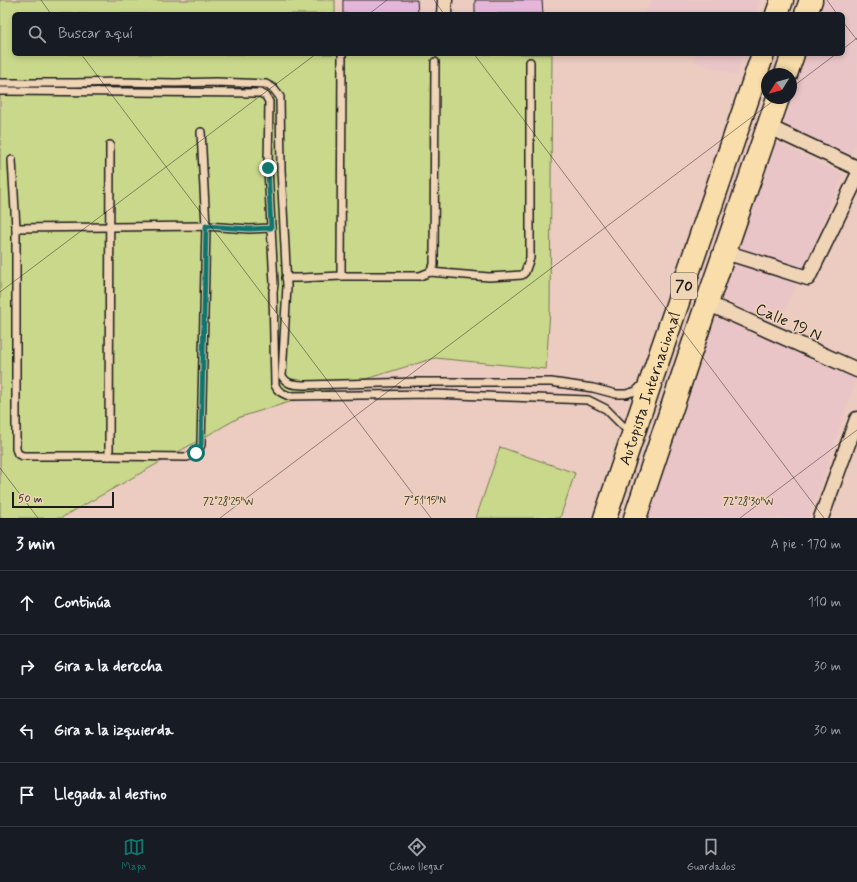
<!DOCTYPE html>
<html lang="es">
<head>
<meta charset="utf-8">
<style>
  :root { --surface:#171b24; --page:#20242c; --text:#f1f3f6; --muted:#9ea1a6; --line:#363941; --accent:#0f766e }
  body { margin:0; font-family:Mynerve,sans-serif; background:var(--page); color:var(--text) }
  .compass { position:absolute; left:761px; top:68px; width:36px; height:36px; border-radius:50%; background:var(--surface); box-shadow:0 2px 6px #0003; rotate:233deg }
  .scale { position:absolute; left:12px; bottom:10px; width:102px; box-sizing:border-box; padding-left:4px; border:2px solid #1c1c1c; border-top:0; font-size:11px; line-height:14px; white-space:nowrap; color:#1c1c1c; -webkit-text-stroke:3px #efd4b6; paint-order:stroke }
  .stop { position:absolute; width:12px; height:12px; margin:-9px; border:3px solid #0f766e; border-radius:50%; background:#fff }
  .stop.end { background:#0f766e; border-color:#fff; box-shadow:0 1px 4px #0008 }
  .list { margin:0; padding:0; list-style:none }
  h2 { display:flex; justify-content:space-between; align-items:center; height:52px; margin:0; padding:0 16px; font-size:17px }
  h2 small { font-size:13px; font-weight:400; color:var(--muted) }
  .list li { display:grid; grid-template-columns:26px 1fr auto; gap:12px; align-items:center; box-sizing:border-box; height:64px; padding:0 16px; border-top:1px solid var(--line) }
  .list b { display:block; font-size:15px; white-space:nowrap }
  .list em { font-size:13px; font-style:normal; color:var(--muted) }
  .icon { flex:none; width:22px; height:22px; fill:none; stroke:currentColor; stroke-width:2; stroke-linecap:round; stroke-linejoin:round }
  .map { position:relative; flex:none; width:857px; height:518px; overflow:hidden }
  .search { position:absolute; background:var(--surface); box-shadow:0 2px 6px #0003; left:12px; right:12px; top:12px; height:44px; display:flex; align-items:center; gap:10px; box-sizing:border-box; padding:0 14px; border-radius:6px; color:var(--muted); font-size:15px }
  .sheet { height:308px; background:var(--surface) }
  nav { display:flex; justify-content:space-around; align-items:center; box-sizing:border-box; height:56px; border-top:1px solid var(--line); background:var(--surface); font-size:11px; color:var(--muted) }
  nav a { display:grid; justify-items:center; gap:2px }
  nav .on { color:var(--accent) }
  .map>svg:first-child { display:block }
</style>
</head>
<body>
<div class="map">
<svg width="857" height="518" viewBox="0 0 857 518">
  <rect width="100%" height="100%" fill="#eccbc1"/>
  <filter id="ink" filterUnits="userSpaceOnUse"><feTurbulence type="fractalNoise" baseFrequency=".025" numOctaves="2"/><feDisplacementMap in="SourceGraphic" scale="8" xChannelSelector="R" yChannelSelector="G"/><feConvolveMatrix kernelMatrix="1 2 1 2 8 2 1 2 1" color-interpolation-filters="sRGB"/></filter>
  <g filter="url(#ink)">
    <g fill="#eac5c8">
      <polygon points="652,0 760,0 756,14 644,14"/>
      <polygon points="821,0 857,0 857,141 850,157 779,122 787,98 791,98 791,87 802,54 843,54 843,14 816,14"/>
      <polygon points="697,54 743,54 737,75 694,62"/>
      <polygon points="774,141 843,175 779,324 719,298"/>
      <polygon points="713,316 857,377 809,518 646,518"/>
    </g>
    <g fill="#cad88b" stroke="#737a54">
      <polygon points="0,0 335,0 335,14 14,14 14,54 552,54 550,310 546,369 435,358 240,417 61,518 0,518"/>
      <polygon points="500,447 575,473 560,518 476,518"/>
    </g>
    <g fill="#e4b6da" stroke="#1c1c1c">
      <polygon points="343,0 417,0 418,14 343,14"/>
      <polygon points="475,0 542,0 543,14 475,14"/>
    </g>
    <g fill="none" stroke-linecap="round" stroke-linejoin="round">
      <g stroke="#1c1c1c" stroke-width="10">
        <g id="service">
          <path d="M 0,83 L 76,83 L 119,82 L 175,83 L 216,82 L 266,84 L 273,88 L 280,97 L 281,169 L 287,286 L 282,376 C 288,386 295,384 305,385 L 418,382 L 551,382 L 593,388 L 616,394 L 626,394 L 636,391 L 643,384"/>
          <path d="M 0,91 L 260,93 L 266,96 L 269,102 L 268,168 L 274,284 L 273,292 L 275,385 C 278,392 282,393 289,396 L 433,394 L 588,400 L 606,409 L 630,433"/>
          <polyline points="12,160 16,228 16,449 18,454 23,456 109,456 187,457 196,453 201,445 206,226 201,132"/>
          <polyline points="16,228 206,226 249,229 271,228"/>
          <polyline points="430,272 434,265 435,62"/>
          <polyline points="341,276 342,54"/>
          <polyline points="286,278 300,278 341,276 420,276 430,272 489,277 522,275 525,272 530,258 530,62"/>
          <polyline points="109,456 110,145"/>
        </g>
      </g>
      <g stroke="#1c1c1c" stroke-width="17">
        <g id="minor">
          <polyline points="444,14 445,0"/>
          <polyline points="769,127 857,168"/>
          <polyline points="725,252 808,278 857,177"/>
          <polyline points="707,303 857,370"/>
          <polyline points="821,518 857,419"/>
        </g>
      </g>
      <g stroke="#1c1c1c" stroke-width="25">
        <g id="trunk">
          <polyline points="777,14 782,0"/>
          <polyline points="806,14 811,0"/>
          <polyline points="786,74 793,54"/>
          <path id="s1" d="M 605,518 L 653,375 L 763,54"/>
          <polyline points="635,518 707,303 778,98"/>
        </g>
      </g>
      <use href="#service" stroke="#efd4b6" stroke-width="7"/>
      <use href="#minor" stroke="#efd4b6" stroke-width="14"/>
      <use href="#trunk" stroke="#f9deab" stroke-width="22"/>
    </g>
  </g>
  <g fill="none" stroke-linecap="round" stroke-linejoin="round" filter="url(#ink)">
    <polyline stroke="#0f766e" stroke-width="5" points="196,453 201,445 206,226 249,229 271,228 268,168"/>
  </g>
  <path fill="none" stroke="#1c1c1c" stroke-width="1" stroke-opacity="0.45" d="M 41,0 L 51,14M 434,0 L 444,14M 827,0 L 837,14M 369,14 L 387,0M 843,22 L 857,40M 843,49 L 857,38M 81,54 L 431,518M 474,54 L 824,518M 791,88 L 836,54M 0,292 L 316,54M 0,468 L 38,518M 220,518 L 777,98M 740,518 L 857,430"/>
  <g text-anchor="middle" stroke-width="3" stroke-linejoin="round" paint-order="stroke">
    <rect fill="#efd4b6" stroke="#5b534a" stroke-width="1" x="671" y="273" width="26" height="26" rx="3"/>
    <g font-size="15" font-weight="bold" fill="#1c1c1c">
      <text x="684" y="291">70</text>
    </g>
    <g font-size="16" fill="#1c1c1c" stroke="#efd4b6">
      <text transform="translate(789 321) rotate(24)" y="6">Calle 19 N</text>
      <text dy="6" stroke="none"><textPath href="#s1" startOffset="137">Autopista Internacional</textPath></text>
    </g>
  </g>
  <g font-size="10" text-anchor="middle" fill="#1c1c1c" stroke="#efd4b6" stroke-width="3" stroke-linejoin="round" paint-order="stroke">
    <text x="425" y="504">7°51'15"N</text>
    <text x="228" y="505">72°28'25"W</text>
    <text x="748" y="505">72°28'30"W</text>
  </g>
</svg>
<svg class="compass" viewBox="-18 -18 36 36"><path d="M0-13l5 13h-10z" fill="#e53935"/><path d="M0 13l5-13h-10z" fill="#9ea1a6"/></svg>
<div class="scale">50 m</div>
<div class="stop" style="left:196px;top:453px"></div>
<div class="stop end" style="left:268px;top:168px"></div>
<div class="search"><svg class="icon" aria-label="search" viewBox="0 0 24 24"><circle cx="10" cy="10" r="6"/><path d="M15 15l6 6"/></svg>Buscar aquí</div>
</div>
<section class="sheet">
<h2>3 min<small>A pie · 170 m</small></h2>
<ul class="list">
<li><svg class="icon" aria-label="ahead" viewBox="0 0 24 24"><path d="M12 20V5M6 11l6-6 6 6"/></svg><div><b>Continúa</b></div><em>110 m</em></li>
<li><svg class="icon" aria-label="right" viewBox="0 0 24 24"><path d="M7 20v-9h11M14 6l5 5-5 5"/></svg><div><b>Gira a la derecha</b></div><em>30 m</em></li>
<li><svg class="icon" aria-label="left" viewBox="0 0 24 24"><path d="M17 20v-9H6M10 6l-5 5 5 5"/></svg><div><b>Gira a la izquierda</b></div><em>30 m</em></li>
<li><svg class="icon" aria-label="arrive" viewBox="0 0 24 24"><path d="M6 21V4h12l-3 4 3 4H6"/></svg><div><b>Llegada al destino</b></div></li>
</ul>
</section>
<nav>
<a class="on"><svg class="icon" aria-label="map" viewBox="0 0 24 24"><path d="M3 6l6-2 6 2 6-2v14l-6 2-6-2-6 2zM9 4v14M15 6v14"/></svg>Mapa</a>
<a><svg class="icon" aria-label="directions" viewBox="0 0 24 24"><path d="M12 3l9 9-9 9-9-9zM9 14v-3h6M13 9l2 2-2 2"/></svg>Cómo llegar</a>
<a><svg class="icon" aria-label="saved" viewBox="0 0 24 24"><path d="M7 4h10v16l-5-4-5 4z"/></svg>Guardados</a>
</nav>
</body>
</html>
